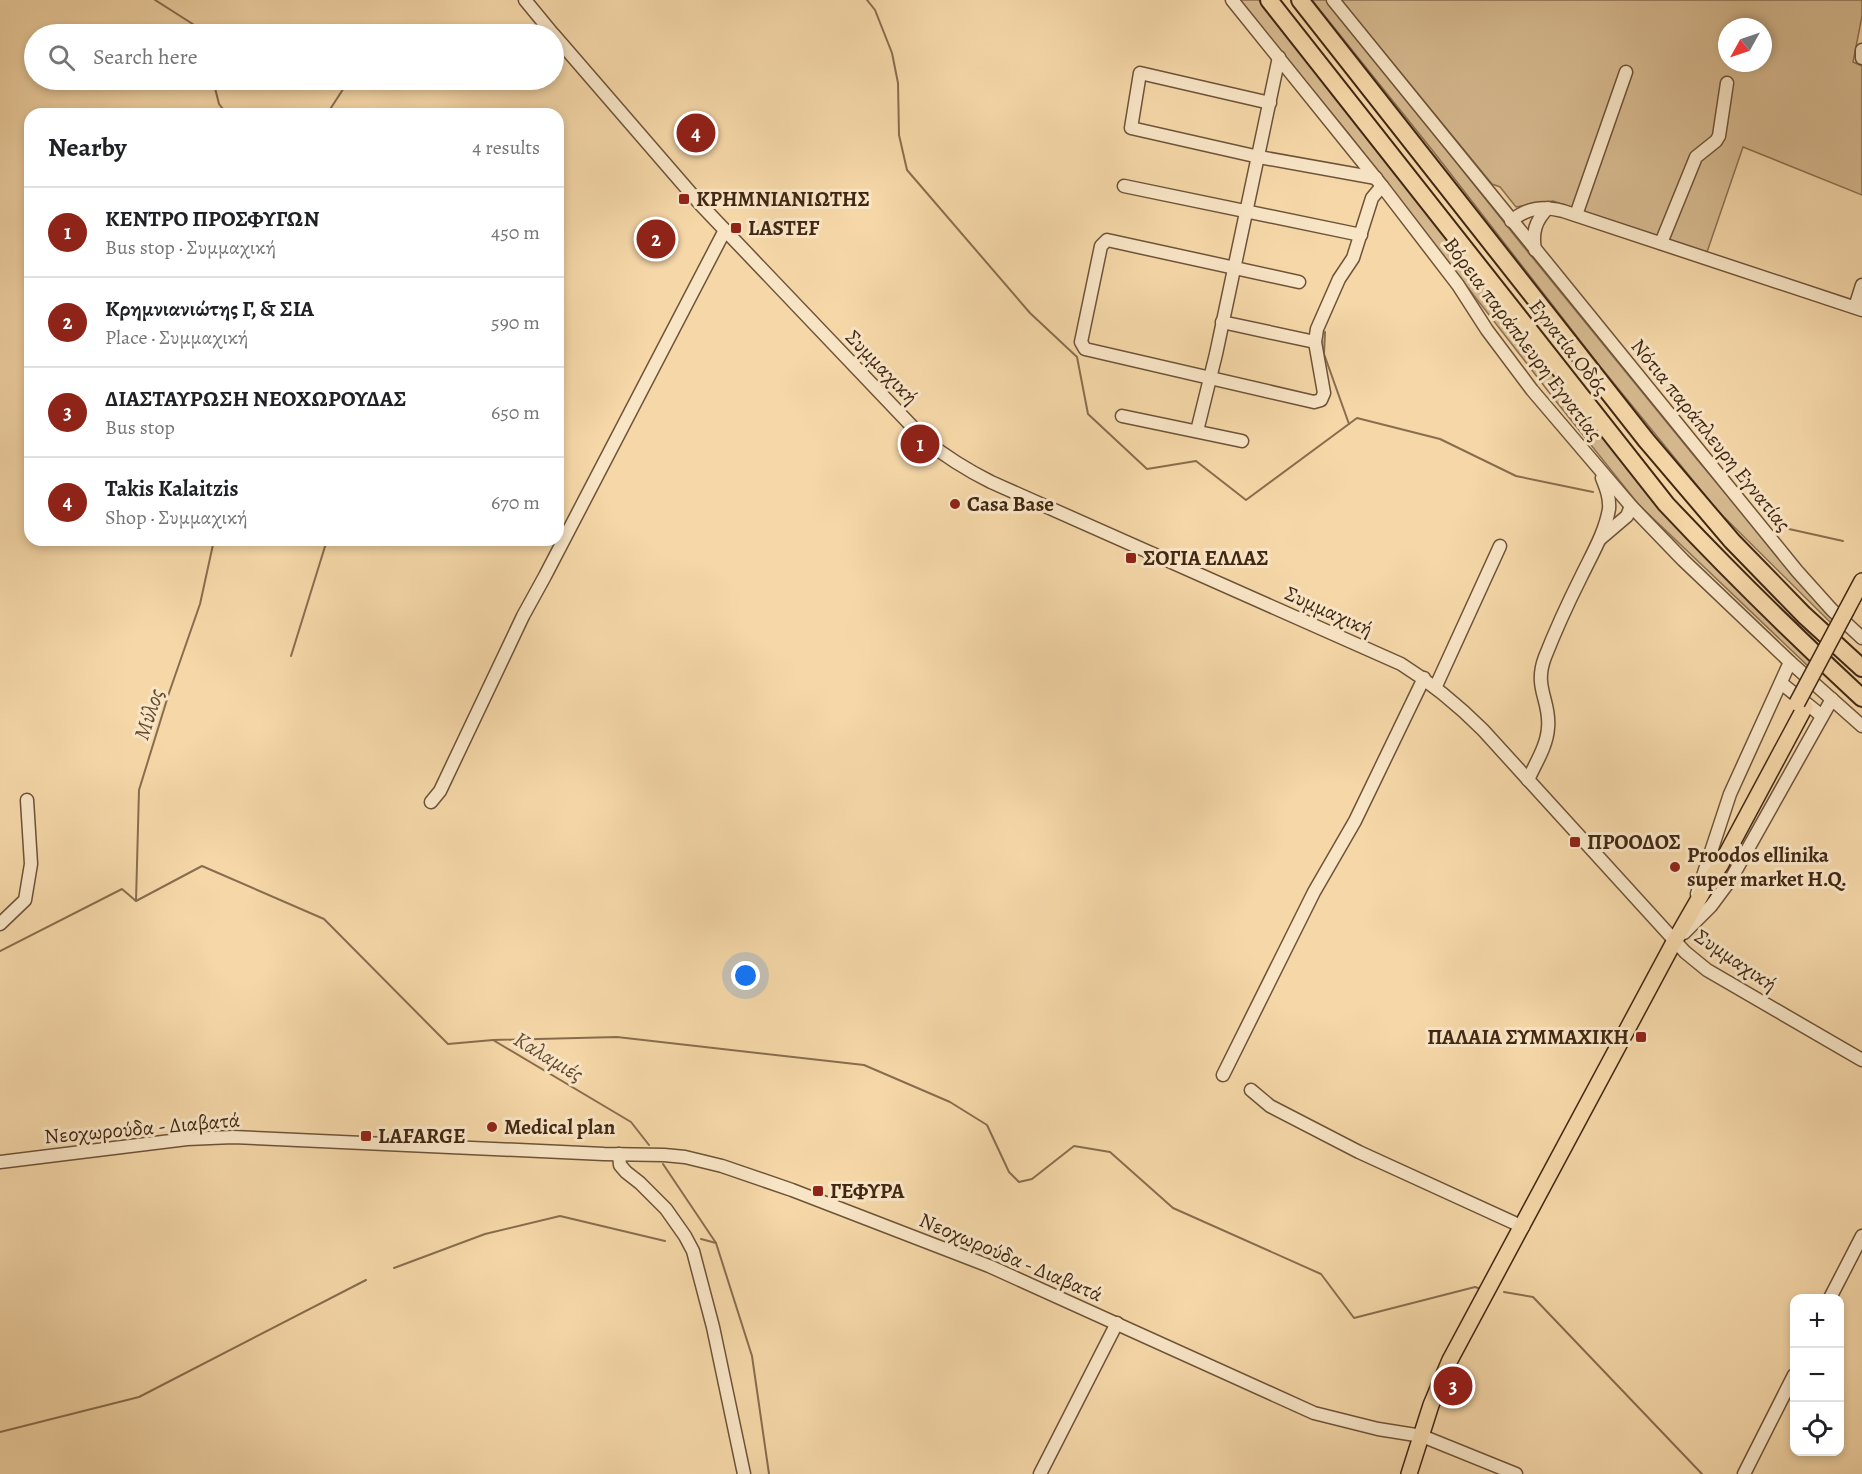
<!DOCTYPE html>
<html lang="en">
<head>
<meta charset="utf-8">
<style>
  :root { --surface:#fff; --page:#f6f6f6; --text:#202124; --muted:#757577; --line:#e0e0e0; --accent:#8f2418 }
  body { margin:0; font-family:Alegreya,serif; background:var(--page); color:var(--text) }
  .controls { position:absolute; right:18px; bottom:18px; display:grid; overflow:hidden; border-radius:12px; box-shadow:0 3px 9px #0003 }
  .controls button { width:54px; height:54px; display:grid; place-items:center; padding:0; border:0; border-bottom:2px solid var(--line); background:var(--surface); color:var(--text); font:30px sans-serif }
  .compass { position:absolute; left:1718px; top:18px; width:54px; height:54px; border-radius:50%; background:var(--surface); box-shadow:0 3px 9px #0003; rotate:230deg }
  .you { position:absolute; left:746px; top:976px; width:21px; height:21px; margin:-15px; border:4px solid #fff; border-radius:50%; background:#1a73e8; box-shadow:0 0 0 9px #1a73e833 }
  .badge { display:grid; place-items:center; width:39px; height:39px; border-radius:50%; background:var(--accent); color:#fff; font-size:20px; font-weight:700 }
  .pin { position:absolute; translate:-50% -50%; border:3px solid #fff; box-shadow:0 2px 6px #0006 }
  .list { margin:0; padding:0; list-style:none }
  h2 { display:flex; justify-content:space-between; align-items:center; height:78px; margin:0; padding:0 24px; font-size:26px }
  h2 small { font-size:20px; font-weight:400; color:var(--muted) }
  .list li { display:grid; grid-template-columns:39px 1fr auto; gap:18px; align-items:center; box-sizing:border-box; height:90px; padding:0 24px; border-top:2px solid var(--line) }
  .list b { display:block; font-size:22px; white-space:nowrap }
  .list p { margin:0; font-size:20px; white-space:nowrap; color:var(--muted) }
  .list em { font-size:20px; font-style:normal; color:var(--muted) }
  .icon { flex:none; width:33px; height:33px; fill:none; stroke:currentColor; stroke-width:2; stroke-linecap:round; stroke-linejoin:round }
  .map { position:relative; flex:none; width:1862px; height:1474px; overflow:hidden }
  .search { position:absolute; background:var(--surface); box-shadow:0 3px 9px #0003; left:24px; top:24px; width:540px; height:66px; display:flex; align-items:center; gap:15px; box-sizing:border-box; padding:0 21px; border-radius:33px; color:var(--muted); font-size:22px }
  .panel { position:absolute; background:var(--surface); box-shadow:0 3px 9px #0003; left:24px; top:108px; width:540px; height:438px; border-radius:18px }
  .map>svg:first-child { display:block }
</style>
</head>
<body>
<div class="map">
<svg width="1862" height="1474" viewBox="0 0 1862 1474">
  <rect width="100%" height="100%" fill="#f5d7a8"/>
  <filter id="stains"><feTurbulence type="fractalNoise" baseFrequency=".00333" numOctaves="4"/><feColorMatrix values="0 0 0 0 .2 0 0 0 0 .09 0 0 0 0 .02 0 0 0 .5 -.17"/></filter>
  <radialGradient id="worn" r=".72"><stop offset=".6" stop-color="#630" stop-opacity="0"/><stop offset="1" stop-color="#630" stop-opacity=".3"/></radialGradient>
  <g fill="#d6b98f" stroke="#8c7051" stroke-width="1.5" fill-rule="evenodd">
    <polygon points="1238,0 1259,0 1651,498 1814,659 1809,667 1639,505 1555,400 1348,133"/>
    <polygon points="1312,0 1327,0 1523,246 1695,457 1799,581 1834,616 1831,623 1718,511 1599,365 1433,151"/>
    <path d="M 1341,0 L 1862,0 L 1862,16 L 1853,62 L 1862,66 L 1862,195 L 1743,147 L 1707,252 L 1553,201 L 1516,207 L 1500,187 L 1492,184 ZM 1727,27 L 1763,27 L 1763,63 L 1727,63 Z"/>
  </g>
  <g fill="none" stroke-linecap="round" stroke-linejoin="round">
    <g stroke="#886d4e" stroke-width="2">
      <polyline points="155,0 199,28 201,34"/>
      <polyline points="867,0 875,10 892,53 898,83 899,135 907,170 1030,313 1077,357 1088,414 1147,469 1196,461 1246,500 1357,418 1440,439 1516,476 1593,492"/>
      <polyline points="213,80 219,104 227,114"/>
      <polyline points="327,114 349,80"/>
      <polyline points="1325,332 1324,354 1349,424"/>
      <polyline points="1780,527 1843,541"/>
      <polyline points="291,656 327,540"/>
      <polyline points="136,901 139,790 169,693 200,604 214,540"/>
      <polyline points="0,951 122,889 136,901 202,866 324,919 448,1044 493,1040 617,1037 864,1065 950,1102 987,1125 1009,1172 1019,1182 1032,1179 1074,1146 1110,1152 1173,1208 1321,1274 1354,1318 1475,1287 1481,1289"/>
      <polyline points="493,1040 631,1122 649,1145"/>
      <polyline points="663,1164 716,1243 752,1356 769,1474"/>
      <polyline points="701,1239 716,1243"/>
      <polyline points="394,1268 485,1234 560,1216 665,1241"/>
      <polyline points="1504,1292 1533,1297 1702,1474"/>
      <polyline points="0,1432 139,1397 366,1280"/>
    </g>
    <g stroke="#6e5338" stroke-width="15">
      <g id="minor">
        <polyline points="525,0 553,34"/>
        <polyline points="1232,0 1382,186 1458,285 1487,330 1532,390 1631,506 1683,560 1790,662 1862,726"/>
        <polyline points="1333,0 1797,571 1832,610 1862,638"/>
        <path d="M 554,35 L 701,205 L 925,440 C 946,457 967,470 991,482 L 1401,664 C 1433,684 1456,703 1483,730 L 1685,952 L 1707,970 L 1862,1060"/>
        <polyline points="1862,50 1862,58"/>
        <polyline points="1270,103 1140,73 1131,128 1259,157 1376,178"/>
        <polyline points="1124,186 1361,235"/>
        <polyline points="1576,215 1626,72"/>
        <path d="M 1511,221 C 1528,207 1543,206 1563,211 L 1862,310"/>
        <polyline points="1661,243 1696,157 1716,141 1719,136 1727,83"/>
        <path d="M 1535,250 C 1532,233 1535,221 1548,208"/>
        <polyline points="1299,282 1107,240 1101,246 1081,342 1085,349 1314,402 1321,400 1324,393 1315,342 1317,329 1339,279 1353,258 1372,198 1382,186"/>
        <polyline points="1855,307 1862,285"/>
        <polyline points="1222,322 1315,342"/>
        <polyline points="1122,416 1242,441"/>
        <polyline points="1197,431 1216,354 1279,57"/>
        <polyline points="1600,539 1627,516 1631,506"/>
        <polyline points="1781,683 1822,716"/>
        <polyline points="1436,686 1500,546"/>
        <path d="M 1528,780 C 1535,764 1547,746 1548,728 C 1551,701 1533,688 1545,657 C 1556,629 1568,603 1581,577 C 1591,556 1605,533 1609,509 C 1610,498 1606,488 1602,478"/>
        <polyline points="431,802 440,791 523,616 545,576 725,230"/>
        <polyline points="1697,894 1730,794 1790,662"/>
        <polyline points="0,924 25,900 31,864 27,800"/>
        <polyline points="1684,933 1711,906 1731,879 1832,699"/>
        <polyline points="1223,1075 1314,892 1355,821 1424,678"/>
        <polyline points="1251,1090 1270,1106 1359,1152 1523,1227"/>
        <polyline points="619,1154 620,1165 626,1172 640,1183 666,1209 685,1236 693,1251 713,1327 744,1474"/>
        <polyline points="0,1162 187,1139 233,1137 604,1154 664,1155 685,1157 722,1166 792,1190 989,1266 1314,1413 1378,1429 1422,1436 1516,1474"/>
        <polyline points="1830,1298 1862,1236"/>
        <polyline points="1040,1474 1117,1323"/>
        <polyline points="1744,1474 1794,1375"/>
      </g>
    </g>
    <g stroke="#412713" stroke-width="18">
      <g id="major">
        <polyline points="1846,611 1862,581"/>
        <polyline points="1409,1474 1431,1405 1450,1360 1674,942 1705,888 1721,864 1805,707"/>
      </g>
    </g>
    <g stroke="#412713" stroke-width="20">
      <g id="highway">
        <path d="M 1269,0 L 1666,504 C 1729,571 1794,635 1862,698"/>
        <polyline points="1300,0 1646,440 1732,541 1804,615 1862,668"/>
      </g>
    </g>
    <use href="#minor" stroke="#f8e5c6" stroke-width="12"/>
    <use href="#major" stroke="#f5d7a8" stroke-width="15"/>
    <use href="#highway" stroke="#f5d7a8" stroke-width="16"/>
    <g stroke="#412713" stroke-width="18" stroke-linecap="butt">
      <polyline id="major-bridge" points="1797,703 1846,611"/>
    </g>
    <use href="#major-bridge" stroke="#f5d7a8" stroke-width="15"/>
  </g>
  <g fill="#8f2418" stroke="#f8e5c6" stroke-width="2">
    <rect x="678" y="193" width="12" height="12" rx="3"/>
    <rect x="730" y="222" width="12" height="12" rx="3"/>
    <circle cx="955" cy="504" r="6"/>
    <rect x="1125" y="552" width="12" height="12" rx="3"/>
    <rect x="1569" y="836" width="12" height="12" rx="3"/>
    <circle cx="1675" cy="867" r="6"/>
    <rect x="1635" y="1031" width="12" height="12" rx="3"/>
    <circle cx="492" cy="1127" r="6"/>
    <rect x="360" y="1130" width="12" height="12" rx="3"/>
    <rect x="812" y="1185" width="12" height="12" rx="3"/>
  </g>
  <g text-anchor="middle" stroke-width="6" stroke-linejoin="round" paint-order="stroke">
    <g font-size="21" font-weight="bold" fill="#412713" stroke="#f8e5c6" text-anchor="start">
      <text x="696" y="206">ΚΡΗΜΝΙΑΝΙΩΤΗΣ</text>
      <text x="748" y="235">LASTEF</text>
      <text x="967" y="511">Casa Base</text>
      <text x="1143" y="565">ΣΟΓΙΑ ΕΛΛΑΣ</text>
      <text x="1587" y="849">ΠΡΟΟΔΟΣ</text>
      <text x="1687" y="862">Proodos ellinika<tspan x="1687" dy="24">super market H.Q.</tspan></text>
      <text x="1629" y="1044" text-anchor="end">ΠΑΛΑΙΑ ΣΥΜΜΑΧΙΚΗ</text>
      <text x="504" y="1134">Medical plan</text>
      <text x="378" y="1143">LAFARGE</text>
      <text x="830" y="1198">ΓΕΦΥΡΑ</text>
    </g>
    <g font-size="21" fill="#412713" stroke="#f8e5c6">
      <text transform="translate(1523 339) rotate(53)" y="7">Βόρεια παράπλευρη Εγνατίας</text>
      <text transform="translate(1569 347) rotate(52)" y="7">Εγνατία Οδός</text>
      <text transform="translate(882 367) rotate(46)" y="7">Συμμαχική</text>
      <text transform="translate(1711 435) rotate(51)" y="7">Νότια παράπλευρη Εγνατίας</text>
      <text transform="translate(1329 611) rotate(24)" y="7">Συμμαχική</text>
      <text transform="translate(1736 960) rotate(34)" y="7">Συμμαχική</text>
      <text transform="translate(142 1128) rotate(-5)" y="7">Νεοχωρούδα - Διαβατά</text>
      <text transform="translate(1011 1257) rotate(23)" y="7">Νεοχωρούδα - Διαβατά</text>
    </g>
    <g font-size="22" font-style="italic" fill="#654a30" stroke="#f8e5c6">
      <text transform="translate(148 714) rotate(-72)" y="8">Μύλος</text>
      <text transform="translate(549 1056) rotate(31)" y="8">Καλαμιές</text>
    </g>
  </g>
  <rect width="100%" height="100%" filter="url(#stains)"/>
  <rect width="100%" height="100%" fill="url(#worn)"/>
</svg>
<div class="controls">
<button>+</button>
<button>−</button>
<button><svg class="icon" aria-label="locate" viewBox="0 0 24 24"><circle cx="12" cy="12" r="6"/><path d="M12 2v4M12 18v4M2 12h4M18 12h4"/></svg></button>
</div>
<svg class="compass" viewBox="-18 -18 36 36"><path d="M0-13l5 13h-10z" fill="#e53935"/><path d="M0 13l5-13h-10z" fill="#757577"/></svg>
<div class="you"></div>
<div class="pin badge" style="left:920px;top:444px">1</div>
<div class="pin badge" style="left:656px;top:239px">2</div>
<div class="pin badge" style="left:1453px;top:1386px">3</div>
<div class="pin badge" style="left:696px;top:133px">4</div>
<div class="search"><svg class="icon" aria-label="search" viewBox="0 0 24 24"><circle cx="10" cy="10" r="6"/><path d="M15 15l6 6"/></svg>Search here</div>
<section class="panel">
<h2>Nearby<small>4 results</small></h2>
<ul class="list">
<li><span class="badge">1</span><div><b>ΚΕΝΤΡΟ ΠΡΟΣΦΥΓΩΝ</b><p>Bus stop · Συμμαχική</p></div><em>450 m</em></li>
<li><span class="badge">2</span><div><b>Κρημνιανιώτης Γ, &amp; ΣΙΑ</b><p>Place · Συμμαχική</p></div><em>590 m</em></li>
<li><span class="badge">3</span><div><b>ΔΙΑΣΤΑΥΡΩΣΗ ΝΕΟΧΩΡΟΥΔΑΣ</b><p>Bus stop</p></div><em>650 m</em></li>
<li><span class="badge">4</span><div><b>Takis Kalaitzis</b><p>Shop · Συμμαχική</p></div><em>670 m</em></li>
</ul>
</section>
</div>
</body>
</html>
